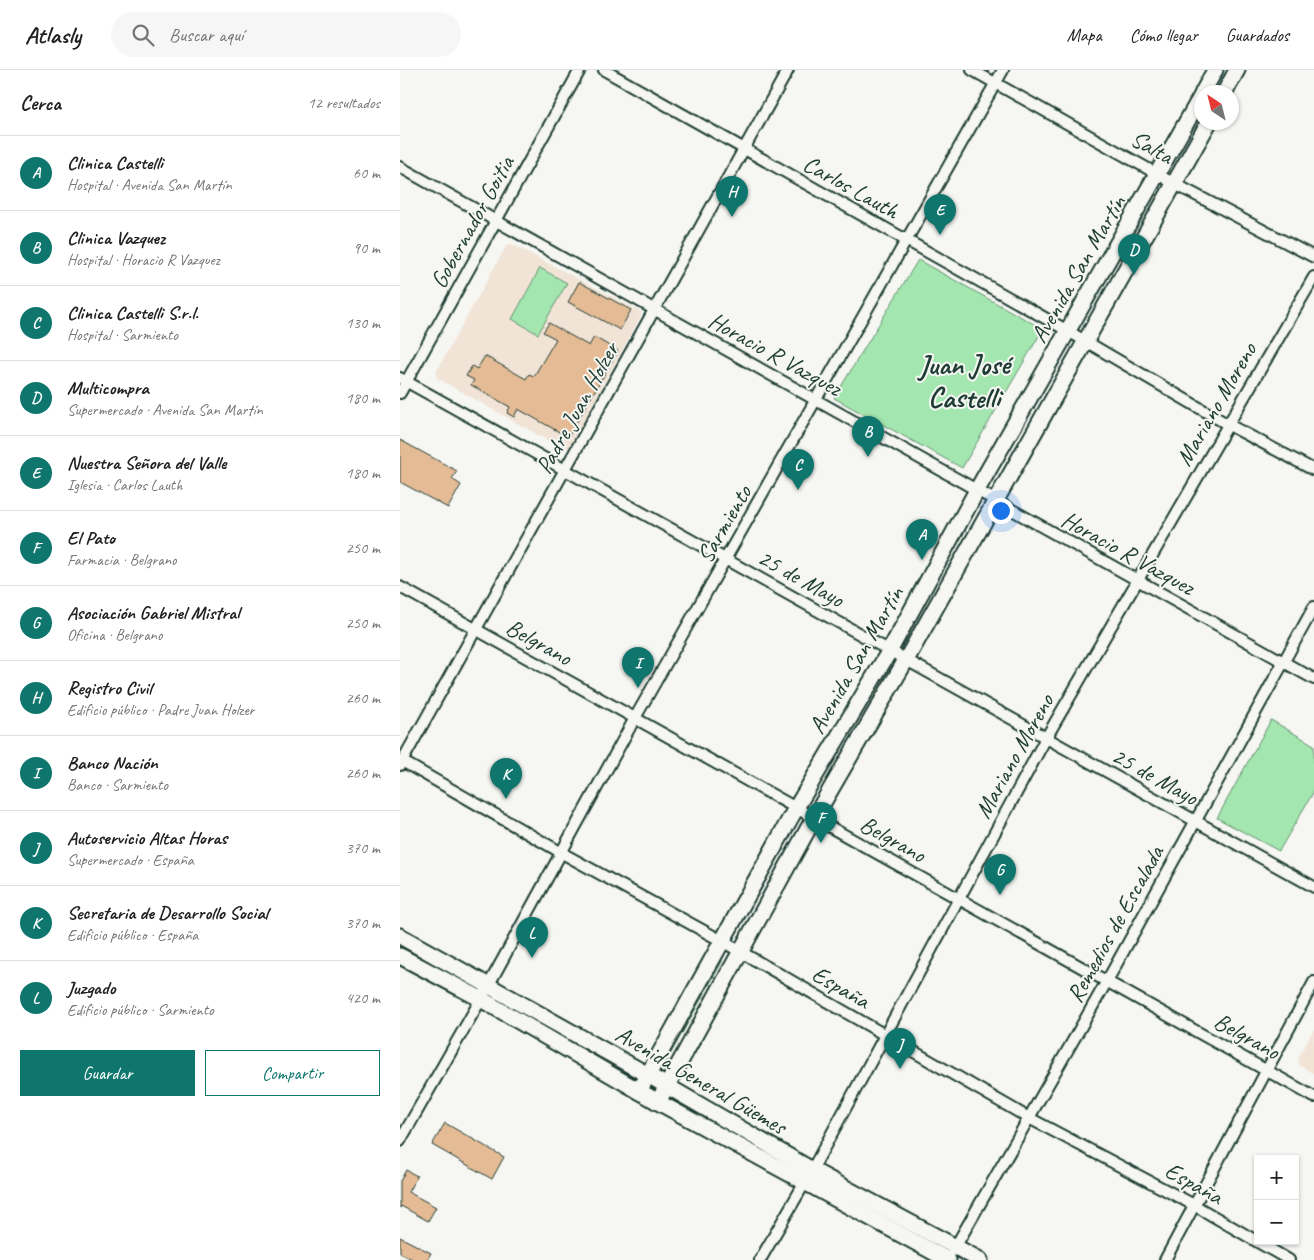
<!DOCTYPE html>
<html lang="es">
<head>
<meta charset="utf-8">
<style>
  :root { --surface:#fff; --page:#f6f6f6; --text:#222; --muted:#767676; --line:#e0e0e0; --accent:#0f766e }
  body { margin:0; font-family:Caveat,sans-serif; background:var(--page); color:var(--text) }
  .controls { position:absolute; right:15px; bottom:15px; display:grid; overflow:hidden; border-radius:0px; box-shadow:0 1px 4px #0004 }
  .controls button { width:45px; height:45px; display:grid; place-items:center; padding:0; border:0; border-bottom:1px solid var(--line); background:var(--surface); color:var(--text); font:25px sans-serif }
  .compass { position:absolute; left:794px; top:15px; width:45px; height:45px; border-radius:50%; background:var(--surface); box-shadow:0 1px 4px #0004; rotate:325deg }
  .you { position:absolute; left:600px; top:440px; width:18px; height:18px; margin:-12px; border:4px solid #fff; border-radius:50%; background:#1a73e8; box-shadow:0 0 0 8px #1a73e833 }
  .badge { display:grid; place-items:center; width:32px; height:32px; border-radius:50%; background:var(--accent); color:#fff; font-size:16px; font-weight:700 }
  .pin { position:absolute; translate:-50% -41px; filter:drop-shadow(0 1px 2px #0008) }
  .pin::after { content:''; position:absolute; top:26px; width:18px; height:15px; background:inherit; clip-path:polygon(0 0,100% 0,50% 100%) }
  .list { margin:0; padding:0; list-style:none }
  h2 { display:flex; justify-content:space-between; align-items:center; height:65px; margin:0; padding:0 20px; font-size:21px }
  h2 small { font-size:16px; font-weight:400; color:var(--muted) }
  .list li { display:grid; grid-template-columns:32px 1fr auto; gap:15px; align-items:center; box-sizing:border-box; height:75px; padding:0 20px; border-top:1px solid var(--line) }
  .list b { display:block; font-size:19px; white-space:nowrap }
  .list p { margin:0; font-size:16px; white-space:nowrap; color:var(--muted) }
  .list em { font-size:16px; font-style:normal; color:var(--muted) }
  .actions { display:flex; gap:10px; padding:15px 20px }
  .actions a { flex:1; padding:11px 0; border:1px solid var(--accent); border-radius:0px; text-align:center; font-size:18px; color:var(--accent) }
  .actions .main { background:var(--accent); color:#fff }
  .icon { flex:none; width:28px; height:28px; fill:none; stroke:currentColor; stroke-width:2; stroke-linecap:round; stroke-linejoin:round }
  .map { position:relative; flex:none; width:914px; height:1190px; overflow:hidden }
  header { display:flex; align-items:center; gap:30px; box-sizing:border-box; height:70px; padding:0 25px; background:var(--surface); border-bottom:1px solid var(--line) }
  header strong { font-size:24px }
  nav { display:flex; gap:28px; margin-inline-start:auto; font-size:18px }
  .search { width:350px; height:45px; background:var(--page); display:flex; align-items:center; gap:12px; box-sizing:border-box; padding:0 18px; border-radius:28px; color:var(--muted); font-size:19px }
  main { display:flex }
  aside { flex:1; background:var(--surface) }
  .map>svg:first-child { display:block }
</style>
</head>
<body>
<header>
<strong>Atlasly</strong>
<div class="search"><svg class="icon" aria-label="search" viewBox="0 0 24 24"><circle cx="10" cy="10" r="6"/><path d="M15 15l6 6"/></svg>Buscar aquí</div>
<nav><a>Mapa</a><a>Cómo llegar</a><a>Guardados</a></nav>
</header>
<main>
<aside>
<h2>Cerca<small>12 resultados</small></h2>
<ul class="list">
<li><span class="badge">A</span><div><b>Clinica Castelli</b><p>Hospital · Avenida San Martín</p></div><em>60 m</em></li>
<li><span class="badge">B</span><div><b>Clinica Vazquez</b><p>Hospital · Horacio R Vazquez</p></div><em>90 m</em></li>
<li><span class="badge">C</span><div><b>Clinica Castelli S.r.l.</b><p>Hospital · Sarmiento</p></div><em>130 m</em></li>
<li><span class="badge">D</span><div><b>Multicompra</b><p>Supermercado · Avenida San Martín</p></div><em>180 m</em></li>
<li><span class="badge">E</span><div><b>Nuestra Señora del Valle</b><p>Iglesia · Carlos Lauth</p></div><em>180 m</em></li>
<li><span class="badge">F</span><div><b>El Pato</b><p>Farmacia · Belgrano</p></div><em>250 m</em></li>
<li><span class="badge">G</span><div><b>Asociación Gabriel Mistral</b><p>Oficina · Belgrano</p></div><em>250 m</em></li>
<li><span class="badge">H</span><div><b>Registro Civil</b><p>Edificio público · Padre Juan Holzer</p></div><em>260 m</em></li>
<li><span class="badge">I</span><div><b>Banco Nación</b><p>Banco · Sarmiento</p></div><em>260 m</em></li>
<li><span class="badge">J</span><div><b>Autoservicio Altas Horas</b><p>Supermercado · España</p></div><em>370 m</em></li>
<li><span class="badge">K</span><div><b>Secretaria de Desarrollo Social</b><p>Edificio público · España</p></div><em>370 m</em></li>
<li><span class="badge">L</span><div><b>Juzgado</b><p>Edificio público · Sarmiento</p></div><em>420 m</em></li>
</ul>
<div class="actions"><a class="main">Guardar</a><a>Compartir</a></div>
</aside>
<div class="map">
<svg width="914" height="1190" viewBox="0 0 914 1190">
  <rect width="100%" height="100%" fill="#f6f6f2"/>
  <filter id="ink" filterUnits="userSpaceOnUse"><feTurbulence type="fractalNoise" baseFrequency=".02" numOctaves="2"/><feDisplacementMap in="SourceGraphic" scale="10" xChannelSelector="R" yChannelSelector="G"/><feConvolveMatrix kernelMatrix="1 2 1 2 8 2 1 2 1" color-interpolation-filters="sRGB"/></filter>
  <g filter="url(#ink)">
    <g fill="#f1e4d6">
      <polygon points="112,174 241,242 241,246 169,378 163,379 37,308 36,302 107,175"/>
      <polygon points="914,959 914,1004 899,995 898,988"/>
    </g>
    <g fill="#a4e6af" stroke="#629272">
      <polygon points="518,190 643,259 562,398 434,328"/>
      <polygon points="140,198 167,213 138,264 112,249"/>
      <polygon points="871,650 914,675 914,721 879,781 817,748"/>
      <polygon points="319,887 322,889 322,892 266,992 262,996 259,995"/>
    </g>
    <g fill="#e4bb95" stroke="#1f3d34">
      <polygon points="179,212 231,240 220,260 168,232"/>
      <polygon points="149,253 189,276 194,267 218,281 168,367 118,339 114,347 107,343 110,337 71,315 74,310 66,306 72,296 77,299 85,286 126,309 129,304 134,306 156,269 143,262"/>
      <polygon points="0,370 57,401 52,409 61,415 48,438 0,412"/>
      <polygon points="45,1053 104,1087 92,1109 32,1075"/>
      <polygon points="6,1100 17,1106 8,1122 36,1137 28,1151 1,1136 0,1138 0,1111"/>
      <polygon points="0,1167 31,1183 27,1190 14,1190 0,1183"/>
    </g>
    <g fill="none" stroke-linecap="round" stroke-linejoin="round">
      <g stroke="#1f3d34" stroke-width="14">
        <g id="minor">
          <polyline points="204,0 668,261 827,354 914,400"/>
          <polyline points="572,0 775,114 914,187"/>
          <polyline points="0,97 914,609"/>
          <polyline points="0,308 914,817"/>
          <polyline points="0,323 180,0"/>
          <polyline points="0,517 914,1027"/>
          <polyline points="0,690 162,783 322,871 629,1048 794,1135 889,1190"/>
          <polyline points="0,695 388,0"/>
          <polyline points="0,1071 81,929 235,648 603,0"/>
          <polyline points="553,1181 707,911 914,537"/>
          <polyline points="360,1190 412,1100 646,668 914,207"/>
          <polyline points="765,1190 914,912"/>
        </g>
      </g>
      <g stroke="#1f3d34" stroke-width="19">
        <g id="secondary">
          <polyline points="803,22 815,0"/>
          <polyline points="825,22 837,0"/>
          <polyline points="0,866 248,1005 412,1100 580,1190"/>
          <polyline points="0,886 81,929 258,1032 548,1190"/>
          <polyline points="239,1021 396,738 490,580 577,420 802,25"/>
          <polyline points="258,1032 414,748 506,590 809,52"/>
        </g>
      </g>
      <use href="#minor" stroke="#f6f6f2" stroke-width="10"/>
      <use href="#secondary" stroke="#f6f6f2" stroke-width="15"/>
    </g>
  </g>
  <g text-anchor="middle" stroke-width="4" stroke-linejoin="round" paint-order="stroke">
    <g font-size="24" fill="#1f3d34" stroke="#f6f6f2">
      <text transform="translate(752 77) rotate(29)" y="8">Salta</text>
      <text transform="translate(451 117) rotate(29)" y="8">Carlos Lauth</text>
      <text transform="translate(72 152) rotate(-61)" y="8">Gobernador Goitia</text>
      <text transform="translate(678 199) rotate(-60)" y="8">Avenida San Martín</text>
      <text transform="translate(375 284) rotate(29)" y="8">Horacio R Vazquez</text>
      <text transform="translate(816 334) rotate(-60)" y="8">Mariano Moreno</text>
      <text transform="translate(177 338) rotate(-61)" y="8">Padre Juan Holzer</text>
      <text transform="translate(324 454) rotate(-60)" y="8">Sarmiento</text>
      <text transform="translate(728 483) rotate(29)" y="8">Horacio R Vazquez</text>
      <text transform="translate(401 508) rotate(29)" y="8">25 de Mayo</text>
      <text transform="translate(139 572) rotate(29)" y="8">Belgrano</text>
      <text transform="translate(456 590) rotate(-60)" y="8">Avenida San Martín</text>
      <text transform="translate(614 686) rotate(-61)" y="8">Mariano Moreno</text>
      <text transform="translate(755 706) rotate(29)" y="8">25 de Mayo</text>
      <text transform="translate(493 769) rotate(29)" y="8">Belgrano</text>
      <text transform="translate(715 854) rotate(-61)" y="8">Remedios de Escalada</text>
      <text transform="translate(441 917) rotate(30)" y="8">España</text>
      <text transform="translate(847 966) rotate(29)" y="8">Belgrano</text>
      <text transform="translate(301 1010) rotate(30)" y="8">Avenida General Güemes</text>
      <text transform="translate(794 1113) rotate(29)" y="8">España</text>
    </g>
    <g font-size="29" font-weight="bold" fill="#1f3d34" stroke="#f6f6f2">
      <text x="564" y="304">Juan José<tspan x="564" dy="33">Castelli</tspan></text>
    </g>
  </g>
</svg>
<div class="controls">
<button>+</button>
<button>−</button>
</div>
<svg class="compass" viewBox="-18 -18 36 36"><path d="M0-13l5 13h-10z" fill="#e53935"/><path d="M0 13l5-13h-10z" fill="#767676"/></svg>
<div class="you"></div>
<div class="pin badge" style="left:522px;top:490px">A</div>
<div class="pin badge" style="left:468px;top:387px">B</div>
<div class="pin badge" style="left:398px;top:420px">C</div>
<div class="pin badge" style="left:734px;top:205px">D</div>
<div class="pin badge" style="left:540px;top:165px">E</div>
<div class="pin badge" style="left:421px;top:773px">F</div>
<div class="pin badge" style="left:600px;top:825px">G</div>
<div class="pin badge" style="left:332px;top:147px">H</div>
<div class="pin badge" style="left:238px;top:618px">I</div>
<div class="pin badge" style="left:500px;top:999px">J</div>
<div class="pin badge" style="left:106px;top:729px">K</div>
<div class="pin badge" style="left:132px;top:888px">L</div>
</div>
</main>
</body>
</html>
